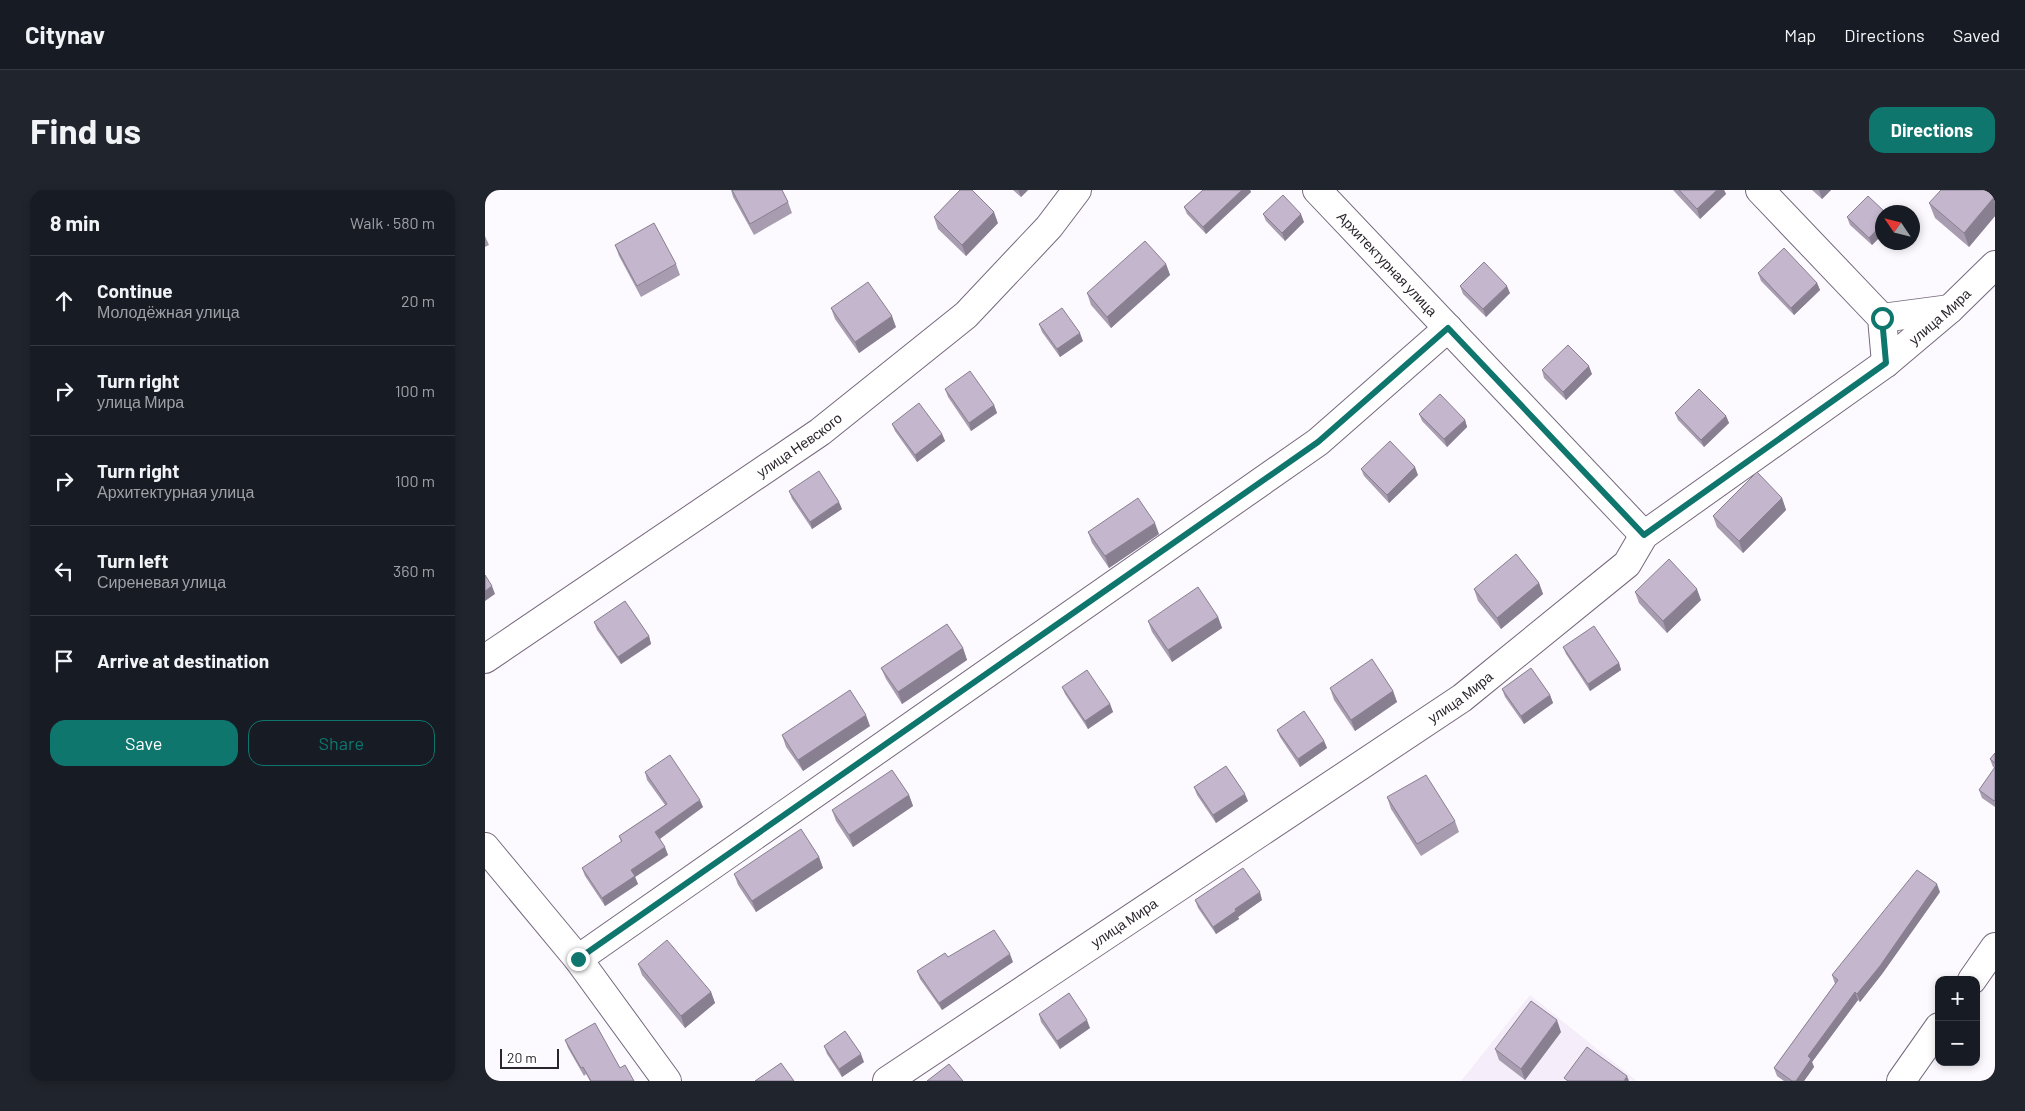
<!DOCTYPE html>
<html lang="en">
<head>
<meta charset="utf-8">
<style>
  :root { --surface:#171b24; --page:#20242c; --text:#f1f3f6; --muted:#9ea1a6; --line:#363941; --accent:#0f766e }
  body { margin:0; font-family:Barlow,sans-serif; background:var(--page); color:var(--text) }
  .controls { position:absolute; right:15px; bottom:15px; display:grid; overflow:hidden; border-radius:10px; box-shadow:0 2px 8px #0003 }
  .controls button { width:45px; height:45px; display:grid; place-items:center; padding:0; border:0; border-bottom:1px solid var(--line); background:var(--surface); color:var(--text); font:25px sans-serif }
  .compass { position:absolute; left:1390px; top:15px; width:45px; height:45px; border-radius:50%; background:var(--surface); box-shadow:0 2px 8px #0003; rotate:305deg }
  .scale { position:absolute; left:15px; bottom:12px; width:59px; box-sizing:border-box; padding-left:5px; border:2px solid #2a242c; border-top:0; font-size:14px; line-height:18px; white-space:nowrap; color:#2a242c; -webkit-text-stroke:4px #fff; paint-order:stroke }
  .stop { position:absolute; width:15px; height:15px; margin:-11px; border:4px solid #0f766e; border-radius:50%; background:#fff }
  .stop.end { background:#0f766e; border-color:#fff; box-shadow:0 1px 5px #0008 }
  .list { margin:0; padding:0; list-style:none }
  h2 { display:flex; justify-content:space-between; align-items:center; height:65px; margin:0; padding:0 20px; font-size:21px }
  h2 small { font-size:16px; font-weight:400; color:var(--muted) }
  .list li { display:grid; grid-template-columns:32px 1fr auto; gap:15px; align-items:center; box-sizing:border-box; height:90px; padding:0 20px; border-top:1px solid var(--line) }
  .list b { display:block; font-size:19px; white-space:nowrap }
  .list p { margin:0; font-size:16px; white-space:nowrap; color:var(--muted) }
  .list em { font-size:16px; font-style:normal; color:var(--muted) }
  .actions { display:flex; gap:10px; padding:15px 20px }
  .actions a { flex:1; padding:11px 0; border:1px solid var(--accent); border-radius:15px; text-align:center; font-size:18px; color:var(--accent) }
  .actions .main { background:var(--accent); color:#fff }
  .icon { flex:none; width:28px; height:28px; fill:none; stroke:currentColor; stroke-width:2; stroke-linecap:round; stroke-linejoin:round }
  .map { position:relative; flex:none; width:1510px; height:891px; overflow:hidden; border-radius:15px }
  header { display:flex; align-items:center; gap:30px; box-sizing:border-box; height:70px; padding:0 25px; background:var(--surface); border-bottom:1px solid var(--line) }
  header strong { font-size:24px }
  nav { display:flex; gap:28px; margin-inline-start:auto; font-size:18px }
  .intro { display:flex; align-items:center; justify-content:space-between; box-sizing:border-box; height:120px; padding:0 30px }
  h1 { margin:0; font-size:35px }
  .button { padding:12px 22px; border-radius:15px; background:var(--accent); color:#fff; font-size:18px; font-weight:700 }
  main { display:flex; gap:30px; padding:0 30px }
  aside { flex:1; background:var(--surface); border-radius:15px; box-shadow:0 2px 8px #0003 }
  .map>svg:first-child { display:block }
</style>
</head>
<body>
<header>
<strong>Citynav</strong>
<nav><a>Map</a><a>Directions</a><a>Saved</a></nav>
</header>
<div class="intro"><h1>Find us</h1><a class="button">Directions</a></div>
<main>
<aside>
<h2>8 min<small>Walk · 580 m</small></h2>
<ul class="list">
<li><svg class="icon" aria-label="ahead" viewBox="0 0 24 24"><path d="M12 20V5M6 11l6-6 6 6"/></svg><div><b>Continue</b><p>Молодёжная улица</p></div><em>20 m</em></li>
<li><svg class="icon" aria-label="right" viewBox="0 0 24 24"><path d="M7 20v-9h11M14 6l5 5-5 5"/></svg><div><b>Turn right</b><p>улица Мира</p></div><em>100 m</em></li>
<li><svg class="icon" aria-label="right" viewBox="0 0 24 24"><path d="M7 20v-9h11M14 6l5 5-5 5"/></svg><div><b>Turn right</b><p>Архитектурная улица</p></div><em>100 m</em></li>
<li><svg class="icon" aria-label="left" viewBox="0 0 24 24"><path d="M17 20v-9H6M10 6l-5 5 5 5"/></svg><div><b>Turn left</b><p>Сиреневая улица</p></div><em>360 m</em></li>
<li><svg class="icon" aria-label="arrive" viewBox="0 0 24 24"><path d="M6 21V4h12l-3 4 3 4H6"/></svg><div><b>Arrive at destination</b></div></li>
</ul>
<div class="actions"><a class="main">Save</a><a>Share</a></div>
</aside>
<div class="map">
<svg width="1510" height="891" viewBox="0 0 1510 891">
  <rect width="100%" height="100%" fill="#fdfaff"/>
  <polygon fill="#f5edf9" points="1045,805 1152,891 976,891"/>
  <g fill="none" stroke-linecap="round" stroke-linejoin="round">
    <g stroke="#76687d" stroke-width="30">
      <g id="minor">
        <path id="s1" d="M 832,0 L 1159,345"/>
        <polyline points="1275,0 1397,128 1401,173"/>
        <polyline points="1397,128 1465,119"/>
        <path id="s2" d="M 0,469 L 335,242 L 481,125 L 564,37 L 592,0"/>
        <polyline points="0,657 93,769 182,891"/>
        <polyline points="93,769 833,252 963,138"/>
        <polyline points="1487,790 1510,757"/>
        <path id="s3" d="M 402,891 L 977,508 L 1142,374 L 1159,345 L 1401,173 L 1465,119 L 1510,75"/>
        <polyline points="1416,891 1454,837"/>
      </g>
    </g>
    <use href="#minor" stroke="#fff" stroke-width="28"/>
  </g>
  <g fill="#a89db0">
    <polygon points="246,0 297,0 303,12 307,23 269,45 248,7"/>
    <polygon points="528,0 543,0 536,7"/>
    <polygon points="718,0 765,0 766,2 721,44 702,24 699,17"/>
    <polygon points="1188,0 1239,0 1241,4 1215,29"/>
    <polygon points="1327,0 1346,0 1337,9"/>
    <polygon points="1510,0 1510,26 1484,57 1450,28 1444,13"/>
    <polygon points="1398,22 1398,44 1387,55 1365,35 1362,27"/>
    <polygon points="778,24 819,32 800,51 781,31"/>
    <polygon points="449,27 513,33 481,66 453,39"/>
    <polygon points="0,46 4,55 0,57"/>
    <polygon points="130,55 191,74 195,85 156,107 134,66"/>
    <polygon points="681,74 685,85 626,138 606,115 602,103"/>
    <polygon points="1273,83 1332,93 1335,100 1309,125 1276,91"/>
    <polygon points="975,96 1025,103 1001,127 978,104"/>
    <polygon points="346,118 411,137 374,163 350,129"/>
    <polygon points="554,134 598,151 575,167 557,142"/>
    <polygon points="1057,180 1107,184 1081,210 1059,188"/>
    <polygon points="460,199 509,215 512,223 486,241 463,207"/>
    <polygon points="1190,223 1241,226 1244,233 1219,257 1193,230"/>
    <polygon points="934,224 980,230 982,237 962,257 937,231"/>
    <polygon points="407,234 457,244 460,251 432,272 410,241"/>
    <polygon points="876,279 933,285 904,313 879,286"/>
    <polygon points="304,301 357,319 327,339 307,309"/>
    <polygon points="1297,308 1301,320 1258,363 1232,337 1228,326"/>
    <polygon points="603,342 674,344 624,378 607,353"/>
    <polygon points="1054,393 1058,404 1016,439 993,411 989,399"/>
    <polygon points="1150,402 1216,410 1182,443 1154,413"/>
    <polygon points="733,427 737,438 687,472 667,442 663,431"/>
    <polygon points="109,432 164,446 166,454 136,474 112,440"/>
    <polygon points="1078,457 1134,473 1136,480 1105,501 1081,464"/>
    <polygon points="478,458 482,470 417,514 401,489 396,478"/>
    <polygon points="577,497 625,514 628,522 603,539 580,504"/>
    <polygon points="845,498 908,501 912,512 870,541 849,510"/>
    <polygon points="1017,499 1065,505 1068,513 1039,534 1020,507"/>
    <polygon points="385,536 318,581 301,557 297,545"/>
    <polygon points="792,540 839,551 842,558 815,577 795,547"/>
    <polygon points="1510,563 1510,617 1497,608 1494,600 1510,578 1508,577 1505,569"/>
    <polygon points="160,582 218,617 175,649 183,665 150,687 153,694 120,716 100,686 97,678 136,652 134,646 180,615 162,590"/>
    <polygon points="709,597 763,611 731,633 712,605"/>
    <polygon points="424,605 428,616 368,657 351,631 347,620"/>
    <polygon points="902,607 970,631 974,642 936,666 906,619"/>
    <polygon points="334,667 338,678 271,722 253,695 249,684"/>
    <polygon points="1455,702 1397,784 1375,812 1373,810 1327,872 1329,877 1319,891 1299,891 1292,886 1289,878 1350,794 1347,785"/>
    <polygon points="710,710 777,710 753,727 754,729 731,744 713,718"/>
    <polygon points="463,767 528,772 457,820 435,789 432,781"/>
    <polygon points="153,774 226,802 230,813 200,838 157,785"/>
    <polygon points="554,824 605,838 575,859 556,832"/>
    <polygon points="1076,842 1040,890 1014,870 1010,859"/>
    <polygon points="80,850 135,878 149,891 105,891 101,884 99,886 83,858"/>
    <polygon points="339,856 379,872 357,887 342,864"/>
  </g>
  <g fill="#887f90">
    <polygon points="533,0 543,0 536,7"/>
    <polygon points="757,0 765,0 766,2 721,44 718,37"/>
    <polygon points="1232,0 1239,0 1241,4 1215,29 1212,19"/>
    <polygon points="1334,0 1346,0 1337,9"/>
    <polygon points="1510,6 1510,26 1484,57 1479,43"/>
    <polygon points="509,22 513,33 481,66 477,55"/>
    <polygon points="816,24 819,32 800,51 797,43"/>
    <polygon points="1398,33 1398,44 1387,55 1384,48"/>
    <polygon points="681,74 685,85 626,138 622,127"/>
    <polygon points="1332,93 1335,100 1309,125 1306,118"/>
    <polygon points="1022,96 1025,103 1001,127 998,119"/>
    <polygon points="407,126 411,137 374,163 370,152"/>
    <polygon points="595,143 598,151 575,167 572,159"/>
    <polygon points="1104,176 1107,184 1081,210 1078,202"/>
    <polygon points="509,215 512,223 486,241 484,233"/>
    <polygon points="1241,226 1244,233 1219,257 1216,250"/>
    <polygon points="980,230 982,237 962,257 959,249"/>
    <polygon points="457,244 460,251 432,272 430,265"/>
    <polygon points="930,277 933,285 904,313 902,305"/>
    <polygon points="1297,308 1301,320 1258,363 1254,351"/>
    <polygon points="354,312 357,319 327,339 325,332"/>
    <polygon points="670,333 674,344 624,378 620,366"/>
    <polygon points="1054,393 1058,404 1016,439 1012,428"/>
    <polygon points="7,396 10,404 0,411 0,401"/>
    <polygon points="1212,399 1216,410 1182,443 1178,431"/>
    <polygon points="733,427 737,438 687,472 683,460"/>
    <polygon points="164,446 166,454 136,474 133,467"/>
    <polygon points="478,458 482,470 417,514 413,502"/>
    <polygon points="1134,473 1136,480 1105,501 1103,494"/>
    <polygon points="908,501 912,512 870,541 866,530"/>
    <polygon points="1065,505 1068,513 1039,534 1036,526"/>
    <polygon points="625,514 628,522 603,539 600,531"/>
    <polygon points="381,525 385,536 318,581 313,570"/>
    <polygon points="839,551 842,558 815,577 813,569"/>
    <polygon points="760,604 763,611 731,633 728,625"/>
    <polygon points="424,605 428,616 368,657 364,645"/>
    <polygon points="215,610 218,617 173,650 170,642"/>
    <polygon points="180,657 183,665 150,687 153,694 120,716 117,708 146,680"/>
    <polygon points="334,667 338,678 271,722 267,711"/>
    <polygon points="1452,694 1455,702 1397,784 1375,812 1372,804"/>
    <polygon points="775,702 777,710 753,727 754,729 731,744 728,737 750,719"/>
    <polygon points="525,764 528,772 457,820 454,813"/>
    <polygon points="226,802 230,813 200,838 196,826"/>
    <polygon points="1370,802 1373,810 1327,872 1329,877 1319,891 1311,891 1323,866"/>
    <polygon points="602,830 605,838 575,859 572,851"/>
    <polygon points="1072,830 1076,842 1040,890 1036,879"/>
    <polygon points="376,864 379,872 357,887 354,879"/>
    <polygon points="1142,886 1144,891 1139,891"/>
  </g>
  <g fill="#c3b6cd" stroke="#887f90">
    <polygon points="247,0 297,0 303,12 265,34"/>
    <polygon points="475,0 487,0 509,22 477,55 449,27"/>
    <polygon points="718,0 757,0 718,37 699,17"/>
    <polygon points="1194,0 1232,0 1212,19"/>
    <polygon points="1456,0 1510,0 1510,6 1479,43 1444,13"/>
    <polygon points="798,5 816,24 797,43 778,24"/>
    <polygon points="1383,6 1400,22 1398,22 1398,33 1384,48 1362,27"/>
    <polygon points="169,33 191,74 152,96 130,55"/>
    <polygon points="660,51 681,74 622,127 602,103"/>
    <polygon points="1299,58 1332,93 1306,118 1273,83"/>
    <polygon points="999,72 1022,96 998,119 975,96"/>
    <polygon points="383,92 407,126 370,152 346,118"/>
    <polygon points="577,118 595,143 572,159 554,134"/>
    <polygon points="1083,155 1104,176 1078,202 1057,180"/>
    <polygon points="485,181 509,215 484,233 460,199"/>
    <polygon points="1214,199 1241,226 1216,250 1190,223"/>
    <polygon points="955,204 980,230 959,249 934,224"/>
    <polygon points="434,213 457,244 430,265 407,234"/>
    <polygon points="905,251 930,277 902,305 876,279"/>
    <polygon points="334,281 354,312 325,332 304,301"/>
    <polygon points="1272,282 1297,308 1254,351 1228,326"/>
    <polygon points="653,308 670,333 620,366 603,342"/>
    <polygon points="1031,364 1054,393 1012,428 989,399"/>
    <polygon points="1184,369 1212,399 1178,431 1150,402"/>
    <polygon points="0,385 7,396 0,401"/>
    <polygon points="713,397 733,427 683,460 663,431"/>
    <polygon points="140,411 164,446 133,467 109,432"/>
    <polygon points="462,434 478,458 413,502 396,478"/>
    <polygon points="1109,436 1134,473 1103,494 1078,457"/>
    <polygon points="887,469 908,501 866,530 845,498"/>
    <polygon points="1046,478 1065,505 1036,526 1017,499"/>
    <polygon points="602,480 625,514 600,531 577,497"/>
    <polygon points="365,500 381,525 313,570 297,545"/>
    <polygon points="819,521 839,551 813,569 792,540"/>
    <polygon points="1510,563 1510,573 1505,569"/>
    <polygon points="185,565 215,610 170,642 180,657 146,680 150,686 117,708 97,678 137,651 134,646 182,614 160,582"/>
    <polygon points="741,576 760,604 728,625 709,597"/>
    <polygon points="1510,577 1510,610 1509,611 1494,600"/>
    <polygon points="407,580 424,605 364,645 347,620"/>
    <polygon points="941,585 970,631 932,654 902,607"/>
    <polygon points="316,639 334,667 267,711 249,684"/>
    <polygon points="758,678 775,702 750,719 751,721 728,737 710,710"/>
    <polygon points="1432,680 1452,694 1395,776 1372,804 1370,802 1323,866 1326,869 1311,891 1307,891 1289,878 1353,790 1347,785"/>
    <polygon points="509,740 525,764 454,813 432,781 460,763 463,767"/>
    <polygon points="182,750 226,802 196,826 153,774"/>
    <polygon points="584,803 602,830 572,851 554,824"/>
    <polygon points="1046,811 1072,830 1036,879 1010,859"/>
    <polygon points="110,833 135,878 140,875 149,891 106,891 98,877 96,878 80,850"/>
    <polygon points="360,841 376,864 354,879 339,856"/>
    <polygon points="1102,857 1142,886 1139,891 1083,891 1079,888"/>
    <polygon points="296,873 309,891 270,891"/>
    <polygon points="464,874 478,891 442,891"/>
  </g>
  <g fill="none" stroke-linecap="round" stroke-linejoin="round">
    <polyline stroke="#0f766e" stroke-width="6" points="93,769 833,252 963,138 1159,345 1401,173 1397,128"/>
  </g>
  <g text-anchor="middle" stroke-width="4" stroke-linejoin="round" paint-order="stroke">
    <g font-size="14" fill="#2a242c" stroke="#fff">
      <text dy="5" stroke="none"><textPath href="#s1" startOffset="102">Архитектурная улица</textPath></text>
      <text dy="5" stroke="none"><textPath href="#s3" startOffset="1305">улица Мира</textPath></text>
      <text dy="5" stroke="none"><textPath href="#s2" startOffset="380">улица Невского</textPath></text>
      <text dy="5" stroke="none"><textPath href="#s3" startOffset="690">улица Мира</textPath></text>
      <text dy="5" stroke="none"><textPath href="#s3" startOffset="285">улица Мира</textPath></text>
    </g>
  </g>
</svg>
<div class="controls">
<button>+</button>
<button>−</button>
</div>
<svg class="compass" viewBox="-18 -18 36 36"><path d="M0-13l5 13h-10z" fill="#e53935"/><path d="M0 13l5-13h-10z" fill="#9ea1a6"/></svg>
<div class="scale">20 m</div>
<div class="stop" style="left:1397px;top:128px"></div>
<div class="stop end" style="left:93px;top:769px"></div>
</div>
</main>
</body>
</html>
